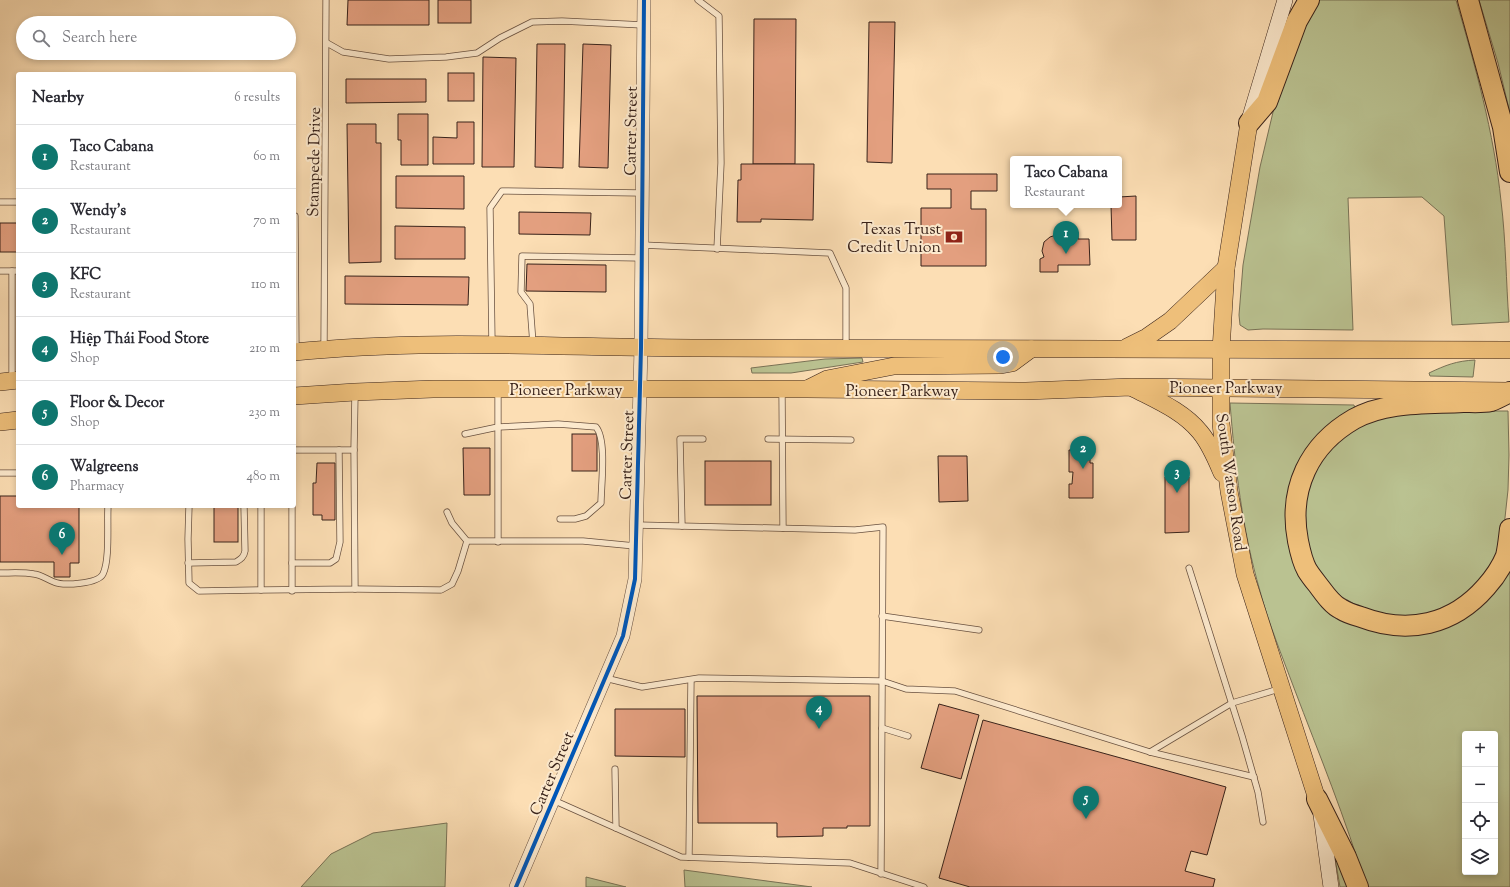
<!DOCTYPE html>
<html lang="en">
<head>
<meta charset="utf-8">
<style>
  :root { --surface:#fff; --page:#f7f7f7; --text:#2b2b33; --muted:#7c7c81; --line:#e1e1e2; --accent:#0f766e }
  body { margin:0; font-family:"Sorts Mill Goudy",serif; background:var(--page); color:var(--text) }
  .controls { position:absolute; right:12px; bottom:12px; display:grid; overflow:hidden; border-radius:4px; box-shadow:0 2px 6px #0003 }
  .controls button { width:36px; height:36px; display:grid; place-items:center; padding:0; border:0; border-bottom:1px solid var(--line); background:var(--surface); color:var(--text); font:20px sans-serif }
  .you { position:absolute; left:1003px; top:357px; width:14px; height:14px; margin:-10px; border:3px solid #fff; border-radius:50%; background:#1a73e8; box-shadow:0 0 0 6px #1a73e833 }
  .badge { display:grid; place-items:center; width:26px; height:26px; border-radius:50%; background:var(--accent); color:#fff; font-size:13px; font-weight:700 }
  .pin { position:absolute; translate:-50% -33px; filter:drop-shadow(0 1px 2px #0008) }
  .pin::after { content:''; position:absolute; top:21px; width:14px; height:12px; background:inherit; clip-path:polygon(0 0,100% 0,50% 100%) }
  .popup { position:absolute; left:1010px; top:156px; width:112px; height:52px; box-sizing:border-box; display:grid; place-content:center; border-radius:4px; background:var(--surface); filter:drop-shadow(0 1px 3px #0005); font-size:13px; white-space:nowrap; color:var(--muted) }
  .popup b { font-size:15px; color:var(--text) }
  .popup::after { content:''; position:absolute; left:50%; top:100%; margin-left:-8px; border:8px solid transparent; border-top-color:var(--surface) }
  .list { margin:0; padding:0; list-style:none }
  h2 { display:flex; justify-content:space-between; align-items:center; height:52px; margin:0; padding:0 16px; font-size:17px }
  h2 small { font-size:13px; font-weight:400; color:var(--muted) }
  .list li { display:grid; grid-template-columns:26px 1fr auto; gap:12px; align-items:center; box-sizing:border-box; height:64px; padding:0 16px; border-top:1px solid var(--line) }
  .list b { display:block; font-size:15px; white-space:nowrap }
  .list p { margin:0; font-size:13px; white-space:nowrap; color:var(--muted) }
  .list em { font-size:13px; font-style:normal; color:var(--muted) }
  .icon { flex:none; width:22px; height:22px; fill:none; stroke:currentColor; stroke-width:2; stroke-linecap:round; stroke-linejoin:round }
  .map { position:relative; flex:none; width:1510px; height:887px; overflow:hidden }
  .search { position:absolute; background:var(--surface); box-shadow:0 2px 6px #0003; left:16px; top:16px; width:280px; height:44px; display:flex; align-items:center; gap:10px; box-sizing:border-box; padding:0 14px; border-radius:22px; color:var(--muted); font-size:15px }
  .panel { position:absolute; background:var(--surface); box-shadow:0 2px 6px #0003; left:16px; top:72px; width:280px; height:436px; border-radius:4px }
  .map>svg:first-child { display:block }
</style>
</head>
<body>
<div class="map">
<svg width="1510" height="887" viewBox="0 0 1510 887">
  <rect width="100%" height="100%" fill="#fcdeb4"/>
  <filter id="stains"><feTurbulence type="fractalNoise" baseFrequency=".005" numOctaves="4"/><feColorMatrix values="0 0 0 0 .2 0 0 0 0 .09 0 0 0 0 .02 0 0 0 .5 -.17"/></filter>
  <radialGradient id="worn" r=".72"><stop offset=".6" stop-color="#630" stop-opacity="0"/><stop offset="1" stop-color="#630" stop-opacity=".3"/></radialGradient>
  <g fill="#bac291" stroke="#797256" fill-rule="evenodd">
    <path d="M 1316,0 L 1456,0 C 1475,65 1494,133 1501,201 C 1506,241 1506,282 1509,322 L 1452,325 L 1444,216 L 1422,197 L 1348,198 L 1353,330 L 1263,329 L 1248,330 L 1240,325 L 1239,315 L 1243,265 L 1260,167 L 1278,91 Z"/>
    <polygon points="1479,0 1510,0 1510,113 1498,63"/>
    <polygon points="862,358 863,362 791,373 752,373 751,368 825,359"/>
    <path d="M 1475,360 L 1473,377 L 1430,376 L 1429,373 C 1446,365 1456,361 1475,360 Z"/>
    <path d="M 1230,403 L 1354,405 L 1355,409 L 1311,444 L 1303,454 L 1293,476 L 1287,496 L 1286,520 L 1327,604 L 1436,626 L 1510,564 L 1510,887 L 1366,887 C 1346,819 1319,754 1294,688 C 1282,656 1269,624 1260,591 C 1242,529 1235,466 1230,403 ZM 1465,734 L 1495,734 L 1495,872 L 1465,872 Z"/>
    <polygon points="1455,411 1508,411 1509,455 1508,490 1504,527 1495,557 1483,578 1460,601 1439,611 1416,616 1402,617 1365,610 1342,597 1329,586 1307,553 1304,488 1331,441 1355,425 1396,413"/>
    <polygon points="447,823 445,887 301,887 331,854 373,833"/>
    <polygon points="1333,846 1351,887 1340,887"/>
    <polygon points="684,870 812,887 685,887"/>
    <polygon points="586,877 626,887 586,887"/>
  </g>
  <g fill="#e39f7f" stroke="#38221a">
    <polygon points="348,0 429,0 429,25 347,25"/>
    <rect x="438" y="0" width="33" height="23"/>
    <polygon points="754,19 796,19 795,164 753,164"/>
    <polygon points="869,22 895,22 892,163 867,162"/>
    <polygon points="537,44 565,44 563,168 535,167"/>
    <polygon points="583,44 611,45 608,168 579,167"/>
    <polygon points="483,57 516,58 514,167 482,167"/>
    <rect x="448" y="73" width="26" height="28"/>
    <polygon points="346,79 426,79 426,102 346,103"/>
    <polygon points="398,114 428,114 428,165 401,165 401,140 398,140"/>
    <polygon points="457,122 474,122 474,164 433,164 433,137 457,138"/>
    <polygon points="347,124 376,124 376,143 381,143 381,262 349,263"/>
    <polygon points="741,164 814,164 813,220 761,219 761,222 737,222 738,180 741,180"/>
    <polygon points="927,174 997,174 997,191 971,191 971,209 986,209 986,266 921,266 921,208 951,208 951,189 927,189"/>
    <polygon points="396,176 464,176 464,209 396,208"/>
    <polygon points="1136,196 1136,240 1112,240 1111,205 1119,205 1119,197"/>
    <polygon points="519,212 591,213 590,235 519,234"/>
    <rect x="0" y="223" width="18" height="29"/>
    <polygon points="395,226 465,227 465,259 395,259"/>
    <polygon points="1069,232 1078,232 1078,239 1089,239 1090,265 1058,265 1058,272 1040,272 1040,259 1044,257 1042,251 1044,242 1050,237 1056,235 1069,235"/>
    <polygon points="527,264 606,265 606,292 526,291"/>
    <polygon points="345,276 469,277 468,305 345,304"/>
    <rect x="572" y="434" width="25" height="37"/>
    <polygon points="463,448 490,448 490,495 464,495"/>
    <polygon points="1069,450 1090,450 1090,463 1093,463 1093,498 1069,498 1069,484 1072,484 1073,472 1069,472"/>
    <polygon points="938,456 967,456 968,501 939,502"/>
    <rect x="705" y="461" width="66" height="44"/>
    <polygon points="317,463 335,463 335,520 322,520 322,515 313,515 313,483 316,483"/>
    <polygon points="1165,477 1189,477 1189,532 1165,533"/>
    <polygon points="0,496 18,496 18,506 79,506 79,563 70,563 70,577 54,577 54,562 0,562"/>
    <rect x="214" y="506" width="24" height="36"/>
    <polygon points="697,696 870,696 870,826 847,826 847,828 823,828 823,836 777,837 777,823 698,823"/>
    <polygon points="939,704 979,715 961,779 921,768"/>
    <polygon points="615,709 685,709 685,757 615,756"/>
    <polygon points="983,720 1226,787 1207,855 1191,851 1185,871 1215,879 1213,887 970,887 939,878"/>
  </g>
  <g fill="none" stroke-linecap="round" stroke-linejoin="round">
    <g stroke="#695140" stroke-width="7">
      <g id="service">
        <polyline points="698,0 719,16 721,163 717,249"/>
        <polyline points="327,43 343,52 389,59 446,57 477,53 500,38 532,22 562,21 643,25"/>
        <polyline points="0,202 18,202"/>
        <polyline points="295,216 296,350"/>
        <polyline points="642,245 830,253 846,288 846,346"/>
        <polyline points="0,271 18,271"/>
        <polyline points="492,343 490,208 502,191 641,193"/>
        <polyline points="533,344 530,304 521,292 522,256 641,258"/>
        <polyline points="324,347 326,0"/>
        <polyline points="12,379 12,271"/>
        <polyline points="498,392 498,542"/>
        <polyline points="782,392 783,528"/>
        <path d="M 465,434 L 498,427 L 558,424 L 596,427 C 607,440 601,486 601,503 L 586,516 L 575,519 L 560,519"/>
        <polyline points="768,439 851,440"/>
        <polyline points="294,450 354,450"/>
        <polyline points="0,473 18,473"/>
        <polyline points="189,506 188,539 189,583 199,591 261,590"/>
        <polyline points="261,506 261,590 355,589 354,450 355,394"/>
        <polyline points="447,512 452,523 467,541 583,541 635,546"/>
        <polyline points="637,525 855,530 883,527 881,874"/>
        <polyline points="682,526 680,439 703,439"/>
        <path d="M 188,563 L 236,562 C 241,559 244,557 245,551 L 244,506"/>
        <polyline points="292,563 330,563 336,559 340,542 339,450"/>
        <polyline points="1189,568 1242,736 1258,792 1263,822"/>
        <path d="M 0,573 C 11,573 23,572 34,574 C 42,575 46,579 54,582 C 63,586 98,584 103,574 C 110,560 107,523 108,506"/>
        <polyline points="355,589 441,590 452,584 458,571 467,541"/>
        <polyline points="292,591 292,506"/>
        <polyline points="882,616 979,630"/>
        <polyline points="605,678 642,687 699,678 882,681 906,689 955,691 1150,752 1254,777"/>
        <polyline points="882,728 908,736"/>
        <polyline points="1150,752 1232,703 1279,689"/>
        <polyline points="615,769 616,828"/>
        <polyline points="553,800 681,857 850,863 924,887"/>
        <polyline points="689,857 691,680"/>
      </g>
    </g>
    <g stroke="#695140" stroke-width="14">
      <polyline id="tertiary" points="516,887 623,636 635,579 641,348 644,0"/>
    </g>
    <g stroke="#38221a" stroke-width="16">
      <g id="secondary">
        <polyline points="1249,120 1285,0"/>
        <polyline points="1321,815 1331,887"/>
      </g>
    </g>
    <g stroke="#38221a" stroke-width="18">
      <g id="primary">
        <polyline points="1249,123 1226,268 1221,350 1221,424 1229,491 1245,574 1317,799"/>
        <polyline points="1127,347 1147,337 1170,321 1226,268"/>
        <path d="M 294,352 C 430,338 567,348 703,348 C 972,348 1241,350 1510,350"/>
        <polyline points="0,382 18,380"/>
        <polyline points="809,388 827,379 894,366 1001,365 1012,363 1031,349"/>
        <path d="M 1133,388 C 1156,400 1183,411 1200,432 C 1210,444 1216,459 1222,473"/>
        <polyline points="294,396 355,392 433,389 807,389 1026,391 1131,387 1510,391"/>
        <polyline points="0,422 18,420"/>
      </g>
    </g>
    <g stroke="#38221a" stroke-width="22">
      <g id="motorway">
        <polyline points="1468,0 1503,127 1510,172"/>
        <polyline points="1249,123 1267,102 1297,21 1309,0"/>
        <path d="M 1510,392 C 1504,395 1497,399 1491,401 C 1482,403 1472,402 1463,402 C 1427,404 1386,401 1354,419 C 1309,445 1288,489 1298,541 C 1300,551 1302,561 1307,570 C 1310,575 1314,580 1318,585 C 1324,593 1332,605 1341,609 C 1347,613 1354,615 1361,617 C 1408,635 1453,625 1486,587 C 1494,578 1501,568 1506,556 C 1508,548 1509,537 1510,529"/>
        <polyline points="1317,799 1346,857 1358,887"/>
      </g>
    </g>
    <use href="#service" stroke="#fdeace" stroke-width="5.5"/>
    <use href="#tertiary" stroke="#fdeace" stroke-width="13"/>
    <use href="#secondary" stroke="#fdeace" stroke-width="15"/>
    <use href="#primary" stroke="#eebf7a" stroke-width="17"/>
    <use href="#motorway" stroke="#eebf7a" stroke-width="20"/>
    <g stroke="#fdeace" stroke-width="6">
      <polyline id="cycleway" points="516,887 623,636 635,579 641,348 644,0"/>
    </g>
    <use href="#cycleway" stroke="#0057b8" stroke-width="4"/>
  </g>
  <defs>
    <g id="bank-bare" transform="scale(1.38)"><path d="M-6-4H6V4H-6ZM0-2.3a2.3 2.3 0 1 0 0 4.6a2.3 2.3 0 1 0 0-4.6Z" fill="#8f2418" stroke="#fdeace" stroke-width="2.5" paint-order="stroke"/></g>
  </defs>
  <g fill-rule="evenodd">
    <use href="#bank-bare" x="954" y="237"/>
  </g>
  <g text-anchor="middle" stroke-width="4" stroke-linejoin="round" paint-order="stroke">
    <g font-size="16" fill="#38221a" stroke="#fdeace">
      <text transform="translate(630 131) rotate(-89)" y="6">Carter Street</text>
      <text transform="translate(313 162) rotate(-89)" y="6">Stampede Drive</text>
      <text x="1226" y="393">Pioneer Parkway</text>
      <text x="566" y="395">Pioneer Parkway</text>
      <text x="902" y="396">Pioneer Parkway</text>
      <text transform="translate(626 455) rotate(-88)" y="6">Carter Street</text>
      <text transform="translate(1232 482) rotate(82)" y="6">South Watson Road</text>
      <text transform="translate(551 773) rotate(-67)" y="6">Carter Street</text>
    </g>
    <g font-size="16" fill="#38221a" stroke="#fdeace" text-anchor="end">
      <text x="941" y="234">Texas Trust<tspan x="941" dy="18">Credit Union</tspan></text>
    </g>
  </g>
  <rect width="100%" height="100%" filter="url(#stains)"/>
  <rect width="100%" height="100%" fill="url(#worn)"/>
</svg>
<div class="controls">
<button>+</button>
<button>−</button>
<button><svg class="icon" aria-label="locate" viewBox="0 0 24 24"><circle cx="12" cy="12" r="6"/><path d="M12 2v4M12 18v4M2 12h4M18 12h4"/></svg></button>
<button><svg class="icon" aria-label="layers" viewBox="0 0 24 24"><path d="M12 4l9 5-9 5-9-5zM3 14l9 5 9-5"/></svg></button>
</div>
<div class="you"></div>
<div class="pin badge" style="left:1066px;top:254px">1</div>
<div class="popup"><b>Taco Cabana</b>Restaurant</div>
<div class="pin badge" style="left:1083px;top:469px">2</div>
<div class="pin badge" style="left:1177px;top:493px">3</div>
<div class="pin badge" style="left:819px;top:729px">4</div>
<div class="pin badge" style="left:1086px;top:819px">5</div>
<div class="pin badge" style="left:62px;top:555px">6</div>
<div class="search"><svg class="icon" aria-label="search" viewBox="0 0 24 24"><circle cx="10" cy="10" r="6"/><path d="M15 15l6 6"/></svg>Search here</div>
<section class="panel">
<h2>Nearby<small>6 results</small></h2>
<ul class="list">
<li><span class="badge">1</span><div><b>Taco Cabana</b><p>Restaurant</p></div><em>60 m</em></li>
<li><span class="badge">2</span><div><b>Wendy's</b><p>Restaurant</p></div><em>70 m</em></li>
<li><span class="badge">3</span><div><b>KFC</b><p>Restaurant</p></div><em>110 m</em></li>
<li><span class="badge">4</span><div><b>Hiệp Thái Food Store</b><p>Shop</p></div><em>210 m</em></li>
<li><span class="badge">5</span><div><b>Floor &amp; Decor</b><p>Shop</p></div><em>230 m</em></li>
<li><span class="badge">6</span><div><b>Walgreens</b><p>Pharmacy</p></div><em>480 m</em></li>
</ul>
</section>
</div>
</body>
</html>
